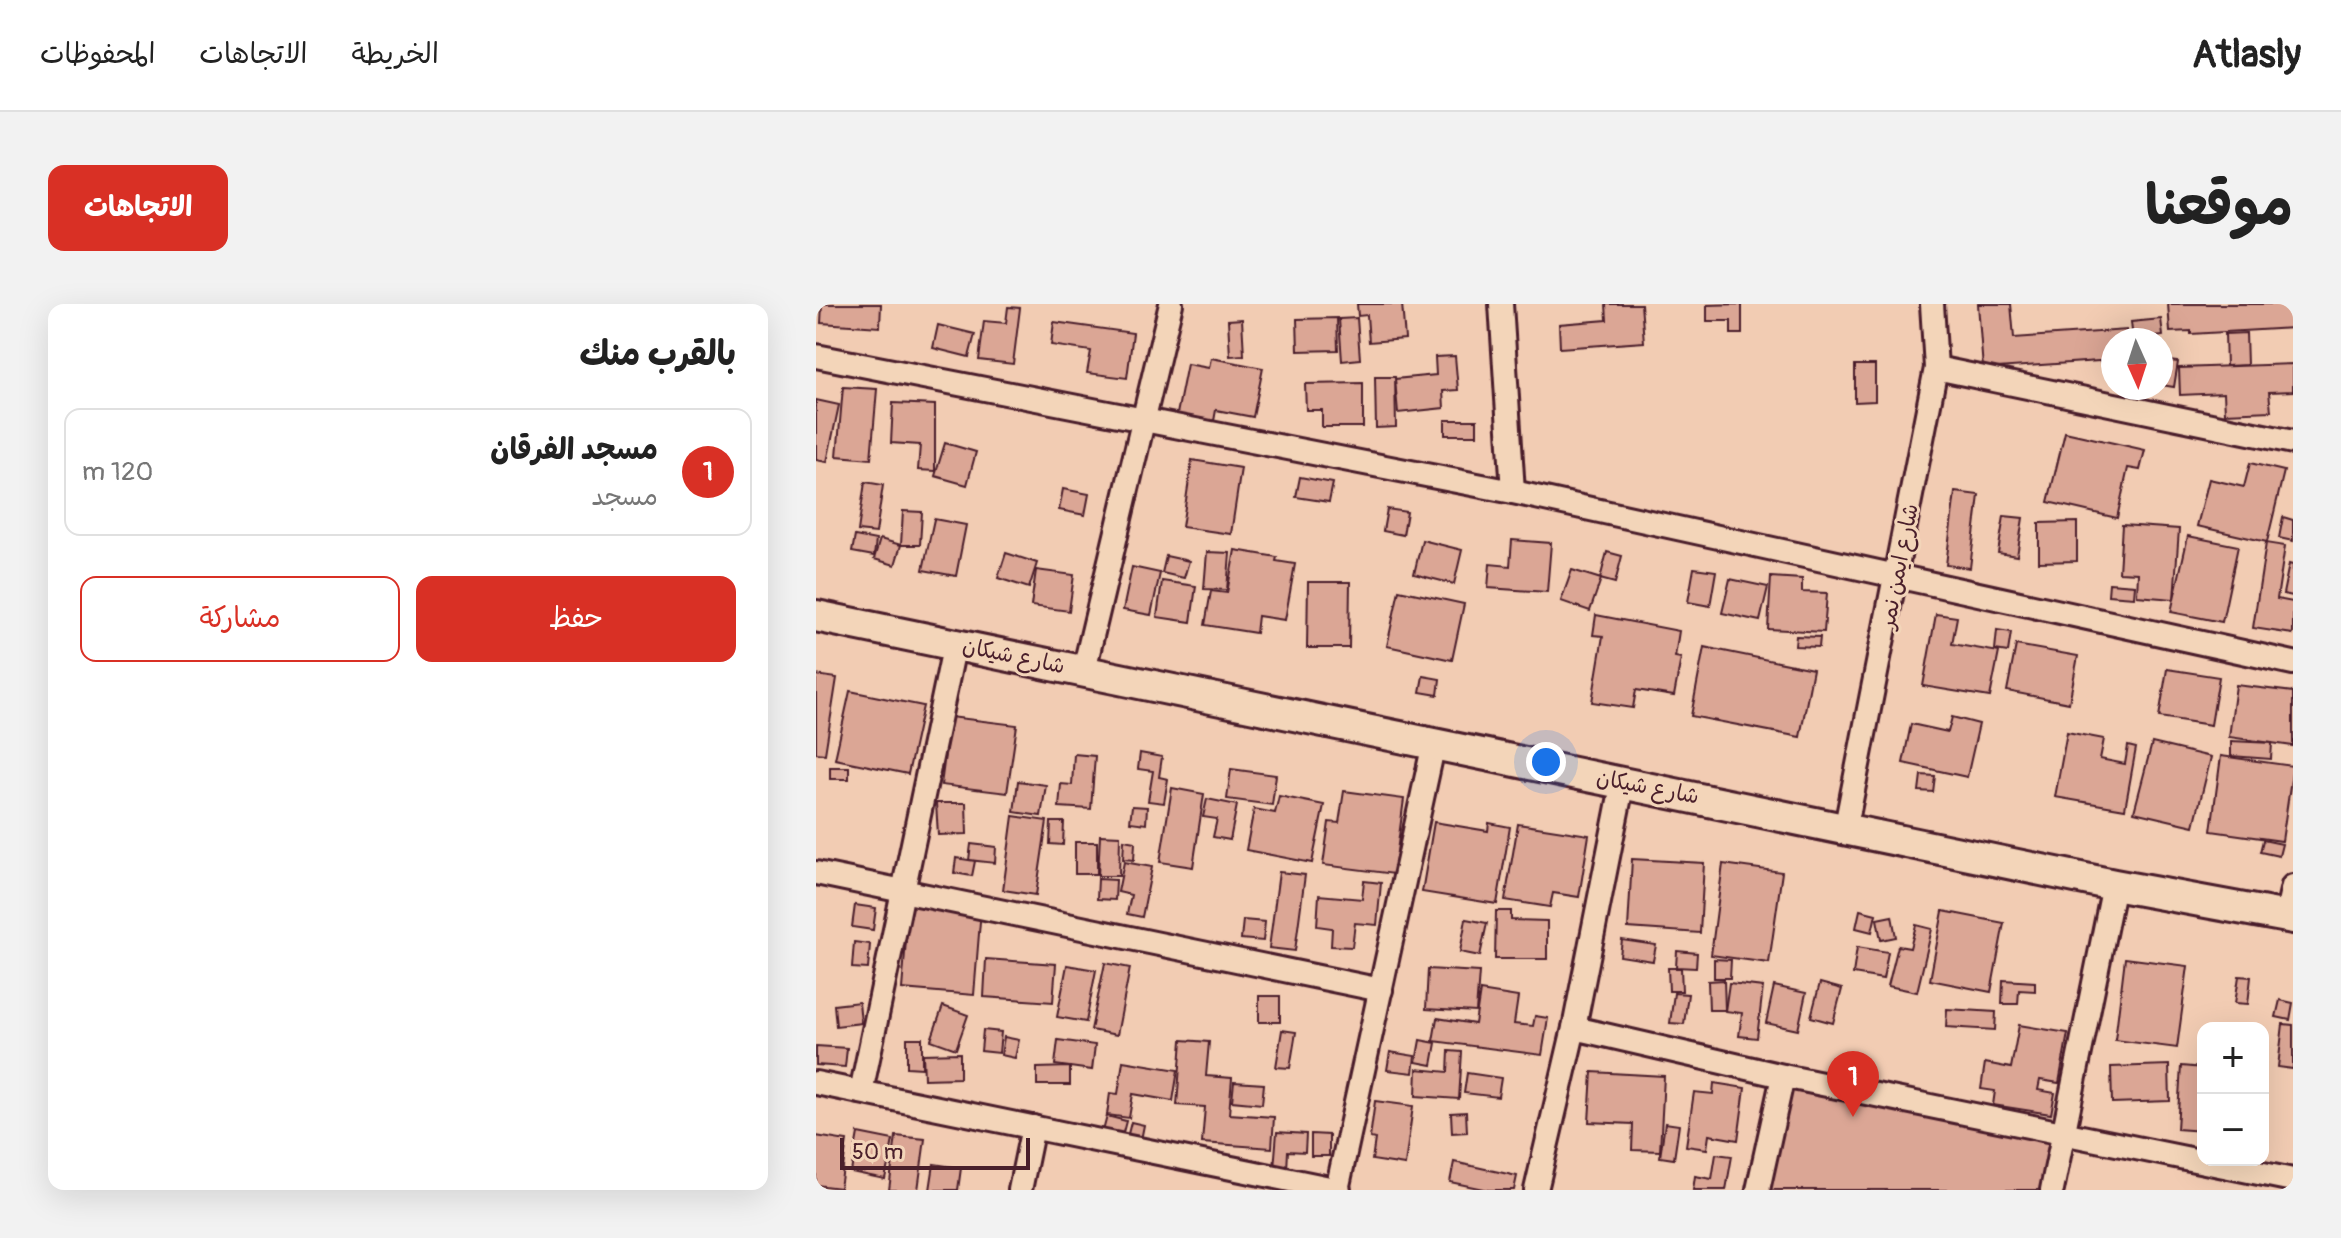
<!DOCTYPE html>
<html lang="ar">
<head>
<meta charset="utf-8">
<style>
  :root { --surface:#fff; --page:#f2f2f2; --text:#222; --muted:#767676; --line:#e0e0e0; --accent:#d93025 }
  body { margin:0; font-family:Pangolin,"Playpen Sans Arabic",sans-serif; background:var(--page); color:var(--text); direction:rtl }
  .controls { position:absolute; right:24px; bottom:24px; display:grid; overflow:hidden; border-radius:16px; box-shadow:0 8px 32px #0002 }
  .controls button { width:72px; height:72px; display:grid; place-items:center; padding:0; border:0; border-bottom:2px solid var(--line); background:var(--surface); color:var(--text); font:40px sans-serif }
  .compass { position:absolute; left:1285px; top:24px; width:72px; height:72px; border-radius:50%; background:var(--surface); box-shadow:0 8px 32px #0002; rotate:177deg }
  .scale { position:absolute; left:24px; bottom:20px; width:190px; box-sizing:border-box; padding-left:8px; border:4px solid #4a1f2b; border-top:0; font-size:22px; line-height:28px; white-space:nowrap; color:#4a1f2b; -webkit-text-stroke:6px #f3d5b9; paint-order:stroke }
  .you { position:absolute; left:730px; top:458px; width:28px; height:28px; margin:-20px; border:6px solid #fff; border-radius:50%; background:#1a73e8; box-shadow:0 0 0 12px #1a73e833 }
  .badge { display:grid; place-items:center; width:52px; height:52px; border-radius:50%; background:var(--accent); color:#fff; font-size:26px; font-weight:700 }
  .pin { position:absolute; translate:-50% -66px; filter:drop-shadow(0 2px 4px #0008) }
  .pin::after { content:''; position:absolute; top:42px; width:28px; height:24px; background:inherit; clip-path:polygon(0 0,100% 0,50% 100%) }
  .list { margin:0; padding:0; list-style:none }
  h2 { display:flex; justify-content:space-between; align-items:center; height:104px; margin:0; padding:0 32px; font-size:34px }
  h2 small { font-size:26px; font-weight:400; color:var(--muted) }
  .list li { display:grid; grid-template-columns:52px 1fr auto; gap:24px; align-items:center; box-sizing:border-box; height:128px; margin:0 16px 16px; padding:0 16px; border:2px solid var(--line); border-radius:16px }
  .list b { display:block; font-size:30px; white-space:nowrap }
  .list p { margin:0; font-size:26px; white-space:nowrap; color:var(--muted) }
  .list em { font-size:26px; font-style:normal; color:var(--muted) }
  .actions { display:flex; gap:16px; padding:24px 32px }
  .actions a { flex:1; padding:18px 0; border:2px solid var(--accent); border-radius:16px; text-align:center; font-size:28px; color:var(--accent) }
  .actions .main { background:var(--accent); color:#fff }
  .map { position:relative; flex:none; width:1477px; height:886px; overflow:hidden; direction:ltr; border-radius:16px }
  header { display:flex; align-items:center; gap:48px; box-sizing:border-box; height:112px; padding:0 40px; background:var(--surface); border-bottom:2px solid var(--line) }
  header strong { font-size:38px }
  nav { display:flex; gap:44px; margin-inline-start:auto; font-size:28px }
  .intro { display:flex; align-items:center; justify-content:space-between; box-sizing:border-box; height:192px; padding:0 48px }
  h1 { margin:0; font-size:56px }
  .button { padding:20px 36px; border-radius:16px; background:var(--accent); color:#fff; font-size:28px; font-weight:700 }
  main { display:flex; gap:48px; padding:0 48px }
  aside { flex:1; background:var(--surface); border-radius:16px; box-shadow:0 8px 32px #0002 }
  .map>svg:first-child { display:block }
</style>
</head>
<body>
<header>
<strong>Atlasly</strong>
<nav><a>الخريطة</a><a>الاتجاهات</a><a>المحفوظات</a></nav>
</header>
<div class="intro"><h1>موقعنا</h1><a class="button">الاتجاهات</a></div>
<main>
<div class="map">
<svg width="1477" height="886" viewBox="0 0 1477 886">
  <rect width="100%" height="100%" fill="#f2ccb3"/>
  <filter id="ink" filterUnits="userSpaceOnUse"><feTurbulence type="fractalNoise" baseFrequency=".0125" numOctaves="2"/><feDisplacementMap in="SourceGraphic" scale="16" xChannelSelector="R" yChannelSelector="G"/><feConvolveMatrix kernelMatrix="1 2 1 2 8 2 1 2 1" color-interpolation-filters="sRGB"/></filter>
  <g filter="url(#ink)">
    <g fill="#dba695" stroke="#4a1f2b" stroke-width="2">
      <polygon points="6,0 65,0 64,23 5,19"/>
      <polygon points="541,0 586,0 589,35 553,38 551,11 542,12"/>
      <polygon points="790,0 825,0 828,38 744,44 743,20 791,16"/>
      <polygon points="926,0 926,30 915,30 915,17 891,17 891,1"/>
      <polygon points="1162,0 1195,0 1198,34 1311,26 1311,36 1297,36 1297,56 1167,65"/>
      <polygon points="1352,0 1477,0 1477,24 1375,30 1375,27 1354,28"/>
      <polygon points="192,3 204,4 197,60 163,56 168,17 190,19"/>
      <polygon points="521,14 522,46 482,47 481,15"/>
      <polygon points="541,14 544,55 526,57 523,15"/>
      <polygon points="426,15 428,51 414,52 412,16"/>
      <polygon points="1345,15 1347,32 1317,36 1315,18"/>
      <polygon points="238,18 317,29 311,74 271,69 275,47 235,41"/>
      <polygon points="122,21 159,30 153,53 117,44"/>
      <polygon points="1430,29 1431,61 1410,62 1409,30"/>
      <polygon points="639,52 642,86 627,87 628,104 582,109 579,75 620,71 619,53"/>
      <polygon points="395,54 447,64 437,113 400,106 398,117 361,110 371,60 393,64"/>
      <polygon points="1345,56 1362,58 1358,83 1345,81"/>
      <polygon points="1477,60 1477,87 1453,88 1455,107 1409,109 1408,89 1364,91 1363,64"/>
      <polygon points="1039,61 1059,61 1059,97 1039,98"/>
      <polygon points="559,73 579,73 580,123 560,124"/>
      <polygon points="547,79 547,123 506,123 506,106 490,106 489,80"/>
      <polygon points="27,83 61,85 55,155 21,152"/>
      <polygon points="0,96 23,101 11,158 0,156"/>
      <polygon points="77,99 119,101 119,167 102,166 104,141 75,139"/>
      <rect x="629" y="116" width="32" height="15"/>
      <polygon points="1249,128 1329,146 1324,166 1312,164 1301,214 1232,198"/>
      <polygon points="129,139 160,148 151,181 119,172"/>
      <polygon points="376,156 425,164 415,230 366,223"/>
      <polygon points="1434,159 1468,167 1451,238 1381,222 1393,175 1428,183"/>
      <polygon points="484,173 517,179 513,198 480,193"/>
      <polygon points="49,178 67,181 60,229 42,227"/>
      <polygon points="247,185 273,190 269,211 243,206"/>
      <polygon points="1139,188 1163,191 1154,264 1130,261"/>
      <polygon points="571,205 591,208 587,231 567,227"/>
      <polygon points="87,207 106,208 104,241 85,241"/>
      <polygon points="1188,212 1207,214 1201,252 1182,249"/>
      <polygon points="1467,213 1477,216 1477,237 1463,234"/>
      <polygon points="118,215 150,221 140,272 107,266"/>
      <polygon points="1261,218 1261,257 1223,258 1223,219"/>
      <polygon points="1306,221 1363,225 1358,295 1321,292 1322,269 1303,268"/>
      <polygon points="39,232 60,236 58,252 36,248"/>
      <polygon points="1372,232 1422,242 1406,318 1355,308"/>
      <polygon points="64,235 85,241 79,261 58,255"/>
      <polygon points="606,236 646,246 638,280 598,270"/>
      <polygon points="696,236 735,239 731,288 672,284 674,260 694,262"/>
      <polygon points="1450,239 1469,242 1461,295 1477,298 1477,330 1437,324"/>
      <polygon points="419,246 461,253 460,257 479,260 469,316 442,312 440,329 389,321 395,287 411,289"/>
      <polygon points="391,248 414,249 411,286 388,285"/>
      <polygon points="791,248 806,252 799,279 784,275"/>
      <polygon points="190,249 221,259 213,284 182,274"/>
      <polygon points="350,252 373,257 368,274 346,269"/>
      <polygon points="1473,260 1477,261 1477,292 1467,290"/>
      <polygon points="316,263 344,269 335,311 307,306"/>
      <polygon points="878,264 900,267 894,302 872,298"/>
      <polygon points="220,266 258,271 253,307 215,302"/>
      <polygon points="756,266 785,275 774,307 745,297"/>
      <polygon points="955,273 986,275 986,288 1011,289 1008,328 952,325"/>
      <polygon points="914,275 952,283 944,317 906,309"/>
      <polygon points="346,277 380,282 375,318 341,313"/>
      <polygon points="492,278 534,278 533,344 491,344"/>
      <polygon points="1293,279 1319,281 1318,293 1292,291"/>
      <polygon points="583,286 648,300 636,356 571,342"/>
      <polygon points="1120,310 1141,313 1136,340 1183,348 1174,393 1107,382"/>
      <polygon points="780,311 863,327 859,353 865,354 858,392 820,386 817,404 776,398 787,332 777,331"/>
      <polygon points="1181,326 1195,328 1192,348 1179,346"/>
      <polygon points="980,332 1004,333 1003,343 979,342"/>
      <polygon points="1200,341 1262,352 1253,399 1191,387"/>
      <polygon points="888,343 997,365 984,433 875,412"/>
      <polygon points="1351,365 1403,373 1395,421 1343,413"/>
      <polygon points="0,371 21,374 9,450 0,449"/>
      <polygon points="607,372 624,375 622,391 604,388"/>
      <polygon points="1420,381 1477,388 1477,442 1413,433"/>
      <polygon points="34,387 107,402 92,470 19,455"/>
      <polygon points="134,413 201,421 191,489 125,481"/>
      <polygon points="1136,413 1163,420 1151,473 1087,459 1095,420 1132,428"/>
      <polygon points="1251,428 1288,435 1284,455 1309,460 1312,442 1320,444 1309,505 1239,493"/>
      <polygon points="1415,437 1456,439 1455,455 1415,452"/>
      <polygon points="1336,439 1395,453 1378,522 1318,508"/>
      <polygon points="324,449 346,453 343,473 352,475 348,499 332,497 337,467 322,465"/>
      <polygon points="258,450 279,452 275,505 243,503 245,480 256,481"/>
      <polygon points="1405,452 1477,462 1466,537 1395,527"/>
      <rect x="14" y="463" width="19" height="12"/>
      <polygon points="415,465 460,471 456,501 411,495"/>
      <polygon points="1105,471 1119,472 1117,488 1103,487"/>
      <polygon points="202,477 230,481 225,512 198,508"/>
      <polygon points="356,484 388,490 377,563 344,558"/>
      <polygon points="528,487 588,495 578,570 507,561 513,518 523,519"/>
      <polygon points="463,492 508,501 496,559 430,546 438,505 459,509"/>
      <polygon points="391,495 421,501 414,536 397,533 401,515 387,513"/>
      <polygon points="120,499 150,499 151,530 122,531"/>
      <polygon points="316,502 331,503 330,520 314,518"/>
      <polygon points="197,512 231,517 220,591 187,586"/>
      <polygon points="235,518 248,518 247,541 234,540"/>
      <polygon points="618,518 672,527 673,519 694,523 681,600 606,588"/>
      <polygon points="702,520 773,531 763,593 737,589 734,603 689,596"/>
      <polygon points="284,531 304,532 303,572 282,572"/>
      <polygon points="308,536 319,538 318,556 307,555"/>
      <polygon points="1447,536 1466,540 1463,552 1444,548"/>
      <rect x="259" y="538" width="22" height="32"/>
      <polygon points="155,540 180,543 179,559 153,556"/>
      <polygon points="140,554 159,557 156,572 138,569"/>
      <polygon points="816,555 888,559 884,629 812,624"/>
      <polygon points="308,558 336,563 326,613 311,610 315,591 302,588"/>
      <polygon points="907,560 966,568 953,659 895,651"/>
      <polygon points="463,568 489,571 479,647 453,644"/>
      <polygon points="282,575 300,576 299,596 281,595"/>
      <polygon points="548,577 565,579 561,621 539,619 536,643 515,642 516,624 501,622 503,591 546,595"/>
      <polygon points="93,600 165,605 158,691 86,685"/>
      <polygon points="39,601 60,604 57,626 36,623"/>
      <polygon points="1044,606 1060,610 1056,628 1040,624"/>
      <polygon points="680,607 695,607 695,616 731,617 731,655 679,655"/>
      <polygon points="1127,607 1188,619 1175,688 1114,676"/>
      <polygon points="1076,612 1080,633 1065,636 1061,615"/>
      <polygon points="650,615 671,619 664,652 644,648"/>
      <polygon points="427,616 449,618 447,637 425,635"/>
      <polygon points="1100,621 1116,625 1101,688 1072,682 1082,642 1094,644"/>
      <polygon points="806,636 840,641 837,657 804,652"/>
      <polygon points="38,638 54,640 52,665 36,664"/>
      <polygon points="1041,643 1072,648 1067,675 1037,670"/>
      <polygon points="861,647 881,649 880,664 860,663"/>
      <polygon points="1309,654 1372,662 1361,744 1299,736"/>
      <polygon points="170,655 240,660 237,698 168,693"/>
      <polygon points="898,655 915,656 914,674 898,674"/>
      <polygon points="289,659 314,664 301,731 275,726"/>
      <polygon points="251,661 280,666 270,718 241,713"/>
      <polygon points="852,664 865,664 866,687 853,687"/>
      <polygon points="612,665 663,668 660,708 610,705"/>
      <polygon points="1423,672 1435,673 1432,700 1419,699"/>
      <polygon points="908,676 909,706 893,706 892,677"/>
      <polygon points="1187,676 1219,678 1219,687 1203,686 1202,700 1186,700"/>
      <polygon points="913,679 947,683 941,734 923,732 926,709 909,707"/>
      <polygon points="1004,679 1026,685 1017,719 995,713"/>
      <polygon points="958,682 990,689 982,726 950,719"/>
      <polygon points="664,687 702,693 698,720 717,722 719,712 732,714 726,751 617,737 621,714 659,720"/>
      <polygon points="858,689 872,690 868,720 854,719"/>
      <rect x="443" y="692" width="21" height="26"/>
      <polygon points="1464,696 1477,699 1474,716 1460,713"/>
      <polygon points="43,698 45,719 20,722 18,701"/>
      <polygon points="127,702 152,711 140,745 115,736"/>
      <polygon points="1131,705 1180,708 1179,726 1130,723"/>
      <polygon points="1467,720 1477,721 1477,765 1462,763"/>
      <polygon points="1203,721 1252,729 1243,779 1224,776 1222,786 1239,789 1235,810 1177,801 1179,787 1165,785 1169,759 1195,764"/>
      <polygon points="167,726 185,728 183,749 165,747"/>
      <polygon points="466,726 480,728 474,764 460,763"/>
      <polygon points="188,733 203,736 199,754 185,751"/>
      <polygon points="91,734 106,734 106,764 91,763"/>
      <polygon points="242,736 279,741 276,766 239,761"/>
      <polygon points="366,736 393,738 390,772 416,774 413,810 458,813 456,844 386,839 389,803 361,801"/>
      <polygon points="604,736 620,739 616,761 600,758"/>
      <polygon points="0,742 31,744 29,763 0,761"/>
      <polygon points="633,747 646,748 643,795 600,792 601,765 632,768"/>
      <polygon points="574,748 599,752 597,769 571,766"/>
      <polygon points="144,749 144,774 108,775 107,750"/>
      <polygon points="307,757 362,766 357,797 317,790 313,814 291,811 294,789 302,790"/>
      <polygon points="1353,761 1354,797 1296,799 1295,763"/>
      <polygon points="1365,762 1387,764 1387,827 1361,825"/>
      <polygon points="254,763 254,781 221,781 221,764"/>
      <polygon points="776,768 848,772 844,847 816,846 817,820 773,818"/>
      <polygon points="651,769 685,774 682,793 648,789"/>
      <polygon points="418,778 448,780 446,800 416,797"/>
      <polygon points="898,779 929,784 922,836 893,831 891,845 870,842 878,788 897,790"/>
      <polygon points="973,786 1237,839 1228,886 953,886"/>
      <polygon points="559,797 597,802 589,861 556,856 559,835 554,834"/>
      <polygon points="650,808 651,828 636,829 635,809"/>
      <polygon points="291,812 310,817 304,840 285,835"/>
      <polygon points="315,818 328,821 324,841 310,838"/>
      <polygon points="849,819 863,821 858,855 844,853"/>
      <polygon points="461,828 490,830 489,848 472,847 471,866 458,865"/>
      <polygon points="42,829 77,836 69,875 35,868"/>
      <polygon points="495,830 513,831 513,852 495,852"/>
      <polygon points="0,832 31,837 24,884 0,881"/>
      <polygon points="80,832 109,835 102,886 73,886"/>
      <polygon points="900,850 916,852 910,886 877,886 879,872 896,875"/>
      <polygon points="638,858 701,872 698,886 672,886 634,878"/>
      <polygon points="118,860 145,864 142,886 114,886"/>
    </g>
    <g fill="none" stroke-linecap="round" stroke-linejoin="round">
      <g stroke="#4a1f2b" stroke-width="28">
        <g id="street">
          <polyline points="685,0 697,188"/>
          <polyline points="0,52 697,188 1477,359"/>
          <polyline points="1120,64 1477,138"/>
          <polyline points="268,366 355,0"/>
          <polyline points="1030,522 1120,64 1116,0"/>
          <polyline points="0,569 565,686"/>
          <polyline points="1470,612 1477,582"/>
          <polyline points="758,724 967,772 1477,876"/>
          <polyline points="0,779 523,886"/>
          <polyline points="45,788 139,339"/>
          <polyline points="204,886 217,823"/>
          <polyline points="521,886 618,439"/>
          <polyline points="720,886 758,724 807,477"/>
          <polyline points="942,886 967,772"/>
          <polyline points="1236,886 1298,581"/>
        </g>
      </g>
      <g stroke="#4a1f2b" stroke-width="36">
        <polyline id="secondary" points="0,312 1298,581 1477,614"/>
      </g>
      <use href="#street" stroke="#f3d5b9" stroke-width="22"/>
      <use href="#secondary" stroke="#f3d5b9" stroke-width="30"/>
    </g>
  </g>
  <g text-anchor="middle" stroke-width="6" stroke-linejoin="round" paint-order="stroke">
    <g font-size="22" fill="#4a1f2b" stroke="#f3d5b9">
      <text transform="translate(1082 262) rotate(-79)" y="8">شارع ايمن نمر</text>
      <text transform="translate(198 351) rotate(12)" y="8">شارع شيكان</text>
      <text transform="translate(832 482) rotate(11)" y="8">شارع شيكان</text>
    </g>
  </g>
</svg>
<div class="controls">
<button>+</button>
<button>−</button>
</div>
<svg class="compass" viewBox="-18 -18 36 36"><path d="M0-13l5 13h-10z" fill="#e53935"/><path d="M0 13l5-13h-10z" fill="#767676"/></svg>
<div class="scale">50 m</div>
<div class="you"></div>
<div class="pin badge" style="left:1037px;top:813px">1</div>
</div>
<aside>
<h2>بالقرب منك<small></small></h2>
<ul class="list">
<li><span class="badge">1</span><div><b>مسجد الفرقان</b><p>مسجد</p></div><em>120 m</em></li>
</ul>
<div class="actions"><a class="main">حفظ</a><a>مشاركة</a></div>
</aside>
</main>
</body>
</html>
